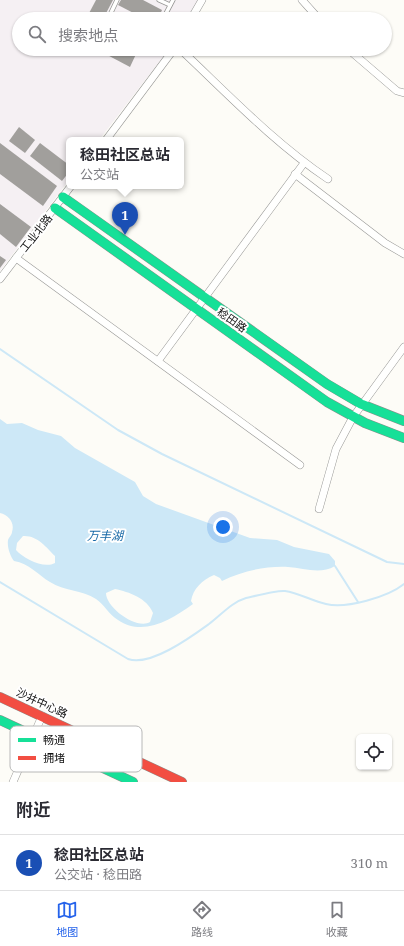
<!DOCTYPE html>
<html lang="zh">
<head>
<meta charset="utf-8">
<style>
  :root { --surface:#fff; --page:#f7f7f7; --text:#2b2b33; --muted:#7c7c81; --line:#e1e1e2; --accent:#2563eb }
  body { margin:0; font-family:"Noto Serif","Noto Sans SC",serif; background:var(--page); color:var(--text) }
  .controls { position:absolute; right:12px; bottom:12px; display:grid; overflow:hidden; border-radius:6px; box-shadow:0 1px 3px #0004 }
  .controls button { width:36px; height:36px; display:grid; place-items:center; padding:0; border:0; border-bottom:1px solid var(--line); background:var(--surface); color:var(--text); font:20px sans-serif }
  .you { position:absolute; left:223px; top:527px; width:14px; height:14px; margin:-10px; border:3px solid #fff; border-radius:50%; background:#1a73e8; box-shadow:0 0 0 6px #1a73e833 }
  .badge { display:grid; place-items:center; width:26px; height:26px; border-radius:50%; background:var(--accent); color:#fff; font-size:13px; font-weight:700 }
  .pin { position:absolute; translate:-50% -33px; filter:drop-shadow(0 1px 2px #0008) }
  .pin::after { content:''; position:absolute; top:21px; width:14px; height:12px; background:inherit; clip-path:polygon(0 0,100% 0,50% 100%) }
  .popup { position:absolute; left:66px; top:137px; width:118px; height:52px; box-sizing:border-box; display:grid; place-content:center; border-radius:6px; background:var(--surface); filter:drop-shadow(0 1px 3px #0005); font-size:13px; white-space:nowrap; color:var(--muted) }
  .popup b { font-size:15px; color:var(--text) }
  .popup::after { content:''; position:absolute; left:50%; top:100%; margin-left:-8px; border:8px solid transparent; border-top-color:var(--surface) }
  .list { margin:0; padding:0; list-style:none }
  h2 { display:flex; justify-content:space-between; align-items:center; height:52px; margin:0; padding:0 16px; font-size:17px }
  h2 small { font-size:13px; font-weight:400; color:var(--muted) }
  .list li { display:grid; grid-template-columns:26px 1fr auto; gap:12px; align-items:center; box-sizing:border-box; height:56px; padding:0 16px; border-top:1px solid var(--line) }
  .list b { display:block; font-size:15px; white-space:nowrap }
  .list p { margin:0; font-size:13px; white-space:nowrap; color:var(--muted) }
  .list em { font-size:13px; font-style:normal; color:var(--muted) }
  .icon { flex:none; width:22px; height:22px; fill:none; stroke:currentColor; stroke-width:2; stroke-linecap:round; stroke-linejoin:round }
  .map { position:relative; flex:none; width:404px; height:782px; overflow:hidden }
  .search { position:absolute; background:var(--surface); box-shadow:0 1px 3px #0004; left:12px; right:12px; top:12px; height:44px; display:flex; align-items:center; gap:10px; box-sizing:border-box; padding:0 14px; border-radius:22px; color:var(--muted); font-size:15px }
  .sheet { height:108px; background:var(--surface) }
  nav { display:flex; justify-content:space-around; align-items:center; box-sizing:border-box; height:56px; border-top:1px solid var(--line); background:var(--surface); font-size:11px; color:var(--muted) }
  nav a { display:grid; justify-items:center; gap:2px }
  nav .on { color:var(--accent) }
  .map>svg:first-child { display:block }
</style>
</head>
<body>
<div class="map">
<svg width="404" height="782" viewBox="0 0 404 782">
  <rect width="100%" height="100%" fill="#fdfcf7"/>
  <polygon fill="#f5f0f3" points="0,0 198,0 187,19 19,19 19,49 169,49 99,140 69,140 69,180 0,271"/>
  <path fill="#cde8f7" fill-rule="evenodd" d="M 0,419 L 7,424 L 22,423 L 38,430 L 61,436 L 75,448 L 135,482 L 143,496 L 156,504 L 250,538 L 277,540 L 294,547 L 329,554 L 335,561 L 335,566 C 320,575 304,568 288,567 C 265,566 242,571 222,581 L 220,578 L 214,575 C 202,580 193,589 191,601 L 193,604 C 171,620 143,637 118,620 C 109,615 104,604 96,599 C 82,590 64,591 50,582 C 38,575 29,563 14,561 C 10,556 7,547 8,540 C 9,537 12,535 12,532 C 15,523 9,515 0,513 ZM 23,536 C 37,535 46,547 55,556 L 55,563 C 44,569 24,559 16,550 L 17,543 ZM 115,589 C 129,592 147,598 153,613 L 150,622 C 137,630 106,608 106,593 Z"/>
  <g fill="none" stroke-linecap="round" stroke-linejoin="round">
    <g stroke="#cde8f7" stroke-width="2">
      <polyline points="0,349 118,430 162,454 387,562 404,564"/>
      <polyline points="335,566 358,602"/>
      <path d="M 0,582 L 128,659 C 150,667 191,637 209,624 C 221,615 232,602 246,598 C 255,596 277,590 285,591 C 299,593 312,601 326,604 C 346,609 388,597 404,584"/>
    </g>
  </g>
  <g fill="#a19f9c">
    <polygon points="96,0 113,0 103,19 91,19 87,17"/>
    <polygon points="121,0 143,0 162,10 158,19 145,19 118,5"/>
    <polygon points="115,12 127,19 111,19"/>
    <polygon points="96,49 131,49 137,52 130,67"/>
    <polygon points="19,127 35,140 25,153 9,141"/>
    <polygon points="0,143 57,186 43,206 0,174"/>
    <polygon points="40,143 69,165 69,172 62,181 30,156"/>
    <polygon points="0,204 31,227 16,247 0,234"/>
    <polygon points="0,256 6,260 0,268"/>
  </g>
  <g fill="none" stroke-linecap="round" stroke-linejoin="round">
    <g stroke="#979795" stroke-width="5">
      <g id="lane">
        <polyline points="159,0 170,5"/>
        <polyline points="108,19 117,0"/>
        <polyline points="163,19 173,0"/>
        <polyline points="142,49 146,51 148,49"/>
      </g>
    </g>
    <g stroke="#979795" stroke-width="8">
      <g id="street">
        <polyline points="302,0 319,19"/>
        <polyline points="191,19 202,0"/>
        <path d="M 180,49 C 228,94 273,142 328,179"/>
        <polyline points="348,49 397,91 404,93"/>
        <polyline points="106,140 174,49"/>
        <polyline points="295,174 385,243 404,254"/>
        <polyline points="16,258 300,465"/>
        <polyline points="0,279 71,186"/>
        <polyline points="158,361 304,163"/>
        <polyline points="319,509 336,449 353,417 404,347"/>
        <polyline points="13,782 42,716"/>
      </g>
    </g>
    <g stroke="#8e8d8b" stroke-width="10">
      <g id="fast">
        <polyline points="63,197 327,384 361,404 404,421"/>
        <polyline points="55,208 327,402 365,423 404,438"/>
        <polyline points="0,720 133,782"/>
      </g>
    </g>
    <g stroke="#8e8d8b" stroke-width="10">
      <polyline id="jam" points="0,697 182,782"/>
    </g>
    <use href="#lane" stroke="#fffffe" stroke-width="3.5"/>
    <use href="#street" stroke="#fffffe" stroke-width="7"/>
    <use href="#fast" stroke="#16e098" stroke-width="9"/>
    <use href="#jam" stroke="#f24e42" stroke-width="9"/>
  </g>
  <g text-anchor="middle" stroke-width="4" stroke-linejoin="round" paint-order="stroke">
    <g font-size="11" fill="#111" stroke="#fff">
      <text transform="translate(36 233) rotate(-52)" y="4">工业北路</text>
      <text transform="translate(232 320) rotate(35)" y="4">稔田路</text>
      <text transform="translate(42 703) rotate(25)" y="4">沙井中心路</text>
    </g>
    <g font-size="12" font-style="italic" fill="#1768a6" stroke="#fff">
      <text x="105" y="540">万丰湖</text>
    </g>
  </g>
  <rect x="10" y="726" width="132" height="46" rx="6" fill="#fff" stroke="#b8b8b8" stroke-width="1"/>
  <rect x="18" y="738" width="18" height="4" fill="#16e098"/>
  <rect x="18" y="756" width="18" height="4" fill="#f24e42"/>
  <g font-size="11" fill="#111">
    <text x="43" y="744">畅通</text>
    <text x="43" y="762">拥堵</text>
  </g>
</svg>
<div class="controls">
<button><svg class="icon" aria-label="locate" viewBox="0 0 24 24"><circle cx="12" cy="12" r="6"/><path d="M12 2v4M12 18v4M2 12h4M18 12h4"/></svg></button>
</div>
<div class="you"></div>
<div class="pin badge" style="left:125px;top:235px;background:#1a4fb4">1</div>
<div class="popup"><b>稔田社区总站</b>公交站</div>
<div class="search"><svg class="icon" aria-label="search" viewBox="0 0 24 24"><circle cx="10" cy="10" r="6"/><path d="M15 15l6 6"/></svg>搜索地点</div>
</div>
<section class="sheet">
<h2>附近<small></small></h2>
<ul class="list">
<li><span class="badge" style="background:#1a4fb4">1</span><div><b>稔田社区总站</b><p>公交站 · 稔田路</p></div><em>310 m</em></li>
</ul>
</section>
<nav>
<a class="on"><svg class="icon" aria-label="map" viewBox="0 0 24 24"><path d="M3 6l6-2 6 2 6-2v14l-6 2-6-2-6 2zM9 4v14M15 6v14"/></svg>地图</a>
<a><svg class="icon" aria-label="directions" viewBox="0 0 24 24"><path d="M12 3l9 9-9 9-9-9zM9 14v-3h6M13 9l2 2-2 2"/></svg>路线</a>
<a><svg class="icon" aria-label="saved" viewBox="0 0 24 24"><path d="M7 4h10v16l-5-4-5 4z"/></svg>收藏</a>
</nav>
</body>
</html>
